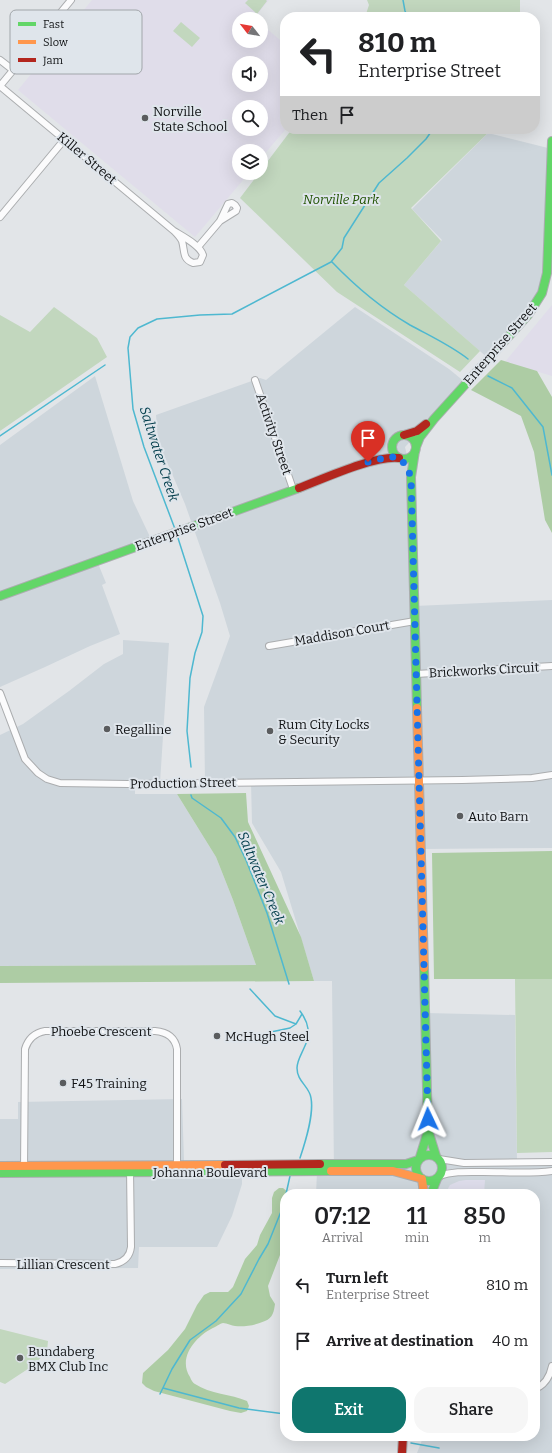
<!DOCTYPE html>
<style>
:root{--surface:#fff;--page:#f6f6f6;--text:#202124;--muted:#757577;--accent:#0f766e}
body{margin:0;font-family:Bitter,serif;background:var(--page);color:var(--text);height:100vh;display:flex;flex-direction:column;font-size:15px;white-space:nowrap}
*{box-sizing:border-box;margin:0}
p{font-size:13px;color:var(--muted)}
.icon{flex:none;width:22px;height:22px;fill:none;stroke:currentColor;stroke-width:2;stroke-linecap:round;stroke-linejoin:round}
.map{position:relative;flex:1;overflow:hidden}
.sheet{position:absolute;left:280px;top:1189px;width:260px;height:252px;display:flex;flex-direction:column;background:var(--surface);border-radius:16px;box-shadow:0 4px 16px #0002}
.sheet>*{flex:none}
.banner{position:absolute;left:280px;top:12px;width:260px;height:122px;border-radius:16px;box-shadow:0 4px 16px #0002;background:#fff;color:var(--text);overflow:hidden}
.needle{width:26px;rotate:301deg}
.fabs{position:absolute;left:232px;top:12px;display:grid;gap:8px}
.fabs a{display:grid;place-items:center;width:36px;height:36px;border-radius:50%;background:var(--surface);box-shadow:0 4px 16px #0002;font-size:20px}
.pin{position:absolute;display:grid;place-items:center;width:34px;height:34px;color:#fff;margin:-41px -17px;border-radius:50% 50% 50% 0;rotate:-45deg;box-shadow:0 0 4px #0007}
.pin .icon{rotate:45deg}
.me{position:absolute;width:44px;margin:-22px;rotate:358deg;stroke-linejoin:round;filter:drop-shadow(0 0 3px #0008)}
.turn{display:flex;align-items:center;gap:14px;height:84px;padding:0 12px;font-size:18px}
.turn .icon{width:52px;height:52px;stroke-width:2.5}
.turn b{display:block;font-size:28px;line-height:34px}
.then{display:flex;align-items:center;height:38px;padding:0 12px;background:#0003;gap:8px;font-size:15px}
.eta{display:flex;justify-content:space-evenly;align-items:center;height:68px;text-align:center}
.eta b{font-size:24px;font-weight:600;line-height:28px}
.button{display:flex;gap:8px;margin-top:auto;padding:8px 12px}
.button a{flex:1;height:46px;border-radius:16px;background:var(--accent);color:#fff;font-size:16px;font-weight:600;line-height:46px;text-align:center}
.button a+a{background:var(--page);color:var(--text)}
ul{padding:0;list-style:none}
li{display:flex;align-items:center;gap:12px;height:56px;padding:0 12px}
li div{flex:1}
li b{display:block;font-size:15px}
li em{font-style:normal}
.map>svg:first-child{display:block}
.built{fill:#ced6dc}
.education{fill:#e0ddea;fill-rule:evenodd}
.medical{fill:#deddeb}
.green{fill:#c2d7be}
.forest{fill:#adcca4}
.lines{fill:none;stroke-linecap:round;stroke-linejoin:round}
.stream{stroke:#4eb8d0;stroke-width:1.5}
.street-casing{stroke:#abadaf;stroke-width:8}
.fast-casing{stroke:#abadaf;stroke-width:10}
.slow-casing{stroke:#abadaf;stroke-width:10}
.jam-casing{stroke:#abadaf;stroke-width:10}
.street{stroke:#fbfbfc;stroke-width:6}
.fast{stroke:#63d668;stroke-width:8}
.slow{stroke:#ff974d;stroke-width:8}
.jam{stroke:#b3261e;stroke-width:8}
.route{stroke:#1a73e8;stroke-width:7;stroke-dasharray:0 12.6}
.poi-dot{fill:#5a5c5e;stroke:#dfe5eb;stroke-width:1.5}
.labels{text-anchor:middle;dominant-baseline:central;stroke-width:4;stroke-linejoin:round;paint-order:stroke}
.poi-label{font-size:13px;fill:#101214;stroke:#dfe5eb;text-anchor:start}
.street-label{font-size:13px;fill:#101214;stroke:#dfe5eb}
.park-label{font-size:13px;font-style:italic;fill:#1f5200;stroke:#dfe5eb}
.water-label{font-size:14px;font-style:italic;fill:#023d4b;stroke:#dfe5eb}
.key{fill:#dfe5eb;stroke:#a1a6aa;stroke-width:1}
.key-label{font-size:11px;fill:#101214}
</style>
<div class="map">
<svg width="552" height="1453" viewBox="0 0 552 1453">
<rect width="100%" height="100%" fill="#e2e5e8"/>
<path class="built" d="M488,133L552,149L542,293L489,359L404,285L442,240L412,209Z
M355,307L449,369L466,383L405,447L412,477L415,606L552,600V848L421,849L426,1013L515,1015L517,1162L552,1161V1453H417L422,1440L407,1436H535V1194H316L317,1172H334L332,981H314L281,872L252,823L251,782L205,783L204,707L230,636L220,603L185,504L158,441L156,415L260,378L266,380Z
M95,376L133,501L152,541L97,561L106,583L102,585L120,634L90,646L45,667L0,687V445Z
M123,640L169,643L160,783L135,784V794H177L216,857L233,900L256,965L0,966V735L23,724L69,691L104,664L123,654Z
M182,1099L184,1161L242,1162V1184L232,1216L217,1247H139L138,1268L0,1269V1119H18V1102Z"/>
<path class="education" d="M92,0H269L254,18L255,19H239V41H261V24L285,44L286,129L261,158V151H239V173H249L195,237L18,90ZM239,63H261V85H239ZM239,107H261V129H239Z
M552,305V376L505,362Z"/>
<path class="medical" d="M466,1180H485L484,1194H445L450,1185L459,1181Z"/>
<path class="green" d="M248,0H266L267,1L257,14L245,3Z
M367,0H520V17H365L369,5Z
M181,22L200,38L192,47L173,31Z
M292,129H492L411,208L441,241L404,285L480,351L460,372L337,292L240,198L259,173H261V170Z
M54,307L97,338L107,357L0,431V315L30,332Z
M515,979H552V1152L517,1153Z
M0,1329L48,1341L47,1351L34,1365L5,1384L0,1382Z"/>
<path class="forest" d="M501,360L537,371L552,397V533L545,520L534,452L521,416L471,390Z
M246,793L248,822L301,937L314,981L0,983V966L256,965L233,900L216,857L177,794Z
M552,851V979H434L432,853Z
M279,1188H283L290,1194H285V1242L268,1286L270,1296L275,1304C274,1311 273,1318 265,1321C256,1325 245,1327 235,1326C232,1326 227,1323 223,1323C221,1323 217,1326 215,1327C197,1335 177,1357 190,1377C191,1380 193,1383 195,1384C210,1394 231,1394 247,1401L249,1406L247,1411L241,1413L230,1411L154,1391L146,1387L142,1383L143,1373L168,1350L185,1329L197,1305L204,1295L210,1292H228L233,1287L245,1259L257,1245L260,1235L272,1213V1198L274,1192Z"/>
<g class="lines">
<path class="stream" d="M403,0L405,11L408,17
M332,262C355,286 381,308 410,325C430,336 450,345 468,359
M488,376L512,388L543,427L552,475
M0,436L105,365
M175,529L144,447L133,409L128,348L130,337L138,328L157,319L200,315L232,314L331,262L342,248L344,238L379,183L407,158L426,139L433,129
M177,535L203,616L202,632L195,653L190,678L187,731L191,767
M191,795L192,798L221,818L235,837L246,860L267,913L289,984
M250,989L275,1016L296,1024L302,1014
M256,1042L271,1032L290,1028L296,1024
M300,1158C305,1143 317,1107 309,1092C305,1084 297,1079 297,1068C297,1061 301,1055 304,1048C311,1034 309,1023 300,1011
M286,1194L290,1176
M163,1388L239,1408L285,1414
M160,1394L172,1369L190,1340L216,1321L241,1294L259,1259L268,1244L282,1209L285,1197
M380,1436L392,1439
M411,1443L439,1448"/>
<g class="street-casing">
<path id="street" d="M0,60L13,70
M0,86L174,231C177,234 180,237 182,241C185,251 182,259 193,263L200,262L203,255C200,245 182,236 174,231
M0,86L71,0
M0,217L64,140
M198,247L220,221L228,204L232,203L235,205L237,208L236,211L220,221
M255,380L293,489
M269,646L415,621
M416,674L552,666
M0,693L25,759L38,773L47,779L60,783L128,784L462,780L532,778L552,775
M439,1159L464,1163L552,1162
M24,1170L25,1049C28,1039 34,1033 45,1031H155C167,1032 175,1037 177,1049V1169
M439,1176C454,1171 468,1172 483,1172C506,1172 530,1174 552,1171
M0,1263L115,1264C124,1262 130,1256 131,1247L130,1169
M535,1389C545,1385 550,1376 552,1366"/>
</g>
<g class="fast-casing">
<path id="fast" d="M392 447a12 12 0 1 1 24 0a12 12 0 1 1-24 0Z
M416,447L420,437L434,419L528,315L542,293L547,273L552,141
M415,451L411,477L417,708
M0,596L299,488
M424,968L428,1130L436,1156
M416 1168a13 13 0 1 1 26 0a13 13 0 1 1-26 0Z
M420,1157L428,1131
M320,1164H406L418,1160
M0,1173L331,1171
M431,1194L437,1179"/>
</g>
<g class="slow-casing">
<path id="slow" d="M417,708L424,968
M0,1166L225,1165
M331,1171H393L419,1178
M422,1179L424,1194"/>
</g>
<g class="jam-casing">
<path id="jam" d="M404,435L417,431L426,424
M299,488C323,479 375,455 399,458
M225,1165L320,1164
M402,1453L403,1436"/>
</g>
<use href="#street" class="street"/>
<use href="#fast" class="fast"/>
<use href="#slow" class="slow"/>
<use href="#jam" class="jam"/>
</g>
<g class="lines">
<path class="route" d="M368,462C394,456 400,450 411,477L428,1119"/>
</g>
<g class="poi-dot">
<circle cx="145" cy="118" r="4"/>
<circle cx="107" cy="729" r="4"/>
<circle cx="270" cy="731" r="4"/>
<circle cx="460" cy="816" r="4"/>
<circle cx="217" cy="1036" r="4"/>
<circle cx="63" cy="1083" r="4"/>
<circle cx="20" cy="1358" r="4"/>
</g>
<g class="labels">
<g class="poi-label">
<text x="153" y="111">Norville<tspan x="153" dy="15">State School</tspan></text>
<text x="278" y="724">Rum City Locks<tspan x="278" dy="15">&amp; Security</tspan></text>
<text x="115" y="729">Regalline</text>
<text x="468" y="816">Auto Barn</text>
<text x="225" y="1036">McHugh Steel</text>
<text x="71" y="1083">F45 Training</text>
<text x="28" y="1351">Bundaberg<tspan x="28" dy="15">BMX Club Inc</tspan></text>
</g>
<g class="street-label">
<text transform="translate(87 158) rotate(40)">Killer Street</text>
<text transform="translate(500 344) rotate(-49)">Enterprise Street</text>
<text transform="translate(274 434) rotate(71)">Activity Street</text>
<text transform="translate(184 529) rotate(-20)">Enterprise Street</text>
<text transform="translate(342 633) rotate(-10)">Maddison Court</text>
<text transform="translate(484 670) rotate(-3)">Brickworks Circuit</text>
<text transform="translate(183 783) rotate(-1)">Production Street</text>
<text x="101" y="1031">Phoebe Crescent</text>
<text x="210" y="1172">Johanna Boulevard</text>
<text x="63" y="1264">Lillian Crescent</text>
</g>
<g class="park-label">
<text x="341" y="199">Norville Park</text>
</g>
<g class="water-label">
<text transform="translate(159 454) rotate(72)">Saltwater Creek</text>
<text transform="translate(261 878) rotate(67)">Saltwater Creek</text>
</g>
</g>
<rect x="10" y="10" width="132" height="64" rx="6" class="key"/>
<rect x="18" y="22" width="18" height="4" fill="#63d668"/>
<rect x="18" y="40" width="18" height="4" fill="#ff974d"/>
<rect x="18" y="58" width="18" height="4" fill="#b3261e"/>
<g class="key-label">
<text x="43" y="28">Fast</text>
<text x="43" y="46">Slow</text>
<text x="43" y="64">Jam</text>
</g>
</svg>
<div class="fabs">
<a><svg class="needle" viewBox="-14 -14 28 28"><path d="M0-13l5 13h-10z" fill="#e53935"/><path d="M0 13l5-13h-10z" fill="#757577"/></svg></a>
<a><svg class="icon" aria-label="sound" viewBox="0 0 24 24"><path d="M4 9h4l5-4v14l-5-4H4zM17 9q2 3 0 6"/></svg></a>
<a><svg class="icon" aria-label="search" viewBox="0 0 24 24"><circle cx="10" cy="10" r="6"/><path d="M15 15l6 6"/></svg></a>
<a><svg class="icon" aria-label="layers" viewBox="0 0 24 24"><path d="M12 4l9 5-9 5-9-5zM3 14l9 5 9-5"/></svg></a>
</div>
<div class="pin" style="left:368px;top:462px;background:#d93025"><svg class="icon" aria-label="arrive" viewBox="0 0 24 24"><path d="M6 21V4h12l-3 4 3 4H6"/></svg></div>
<svg class="me" style="left:428px;top:1119px" viewBox="-20 -20 40 40"><path d="M0-17L14 15 0 8-14 15z" fill="#1a73e8" stroke="#fff" stroke-width="4"/></svg>
<div class="banner">
<div class="turn"><svg class="icon" aria-label="left" viewBox="0 0 24 24"><path d="M17 20v-9H6M10 6l-5 5 5 5"/></svg><div><b>810 m</b>Enterprise Street</div></div>
<div class="then">Then<svg class="icon" aria-label="arrive" viewBox="0 0 24 24"><path d="M6 21V4h12l-3 4 3 4H6"/></svg></div>
</div>
<section class="sheet">
<div class="eta">
<div><b>07:12</b><p>Arrival</p></div>
<div><b>11</b><p>min</p></div>
<div><b>850</b><p>m</p></div>
</div>
<ul>
<li><svg class="icon" aria-label="left" viewBox="0 0 24 24"><path d="M17 20v-9H6M10 6l-5 5 5 5"/></svg><div><b>Turn left</b><p>Enterprise Street</p></div><em>810 m</em></li>
<li><svg class="icon" aria-label="arrive" viewBox="0 0 24 24"><path d="M6 21V4h12l-3 4 3 4H6"/></svg><div><b>Arrive at destination</b></div><em>40 m</em></li>
</ul>
<div class="button"><a>Exit</a><a>Share</a></div>
</section>
</div>
